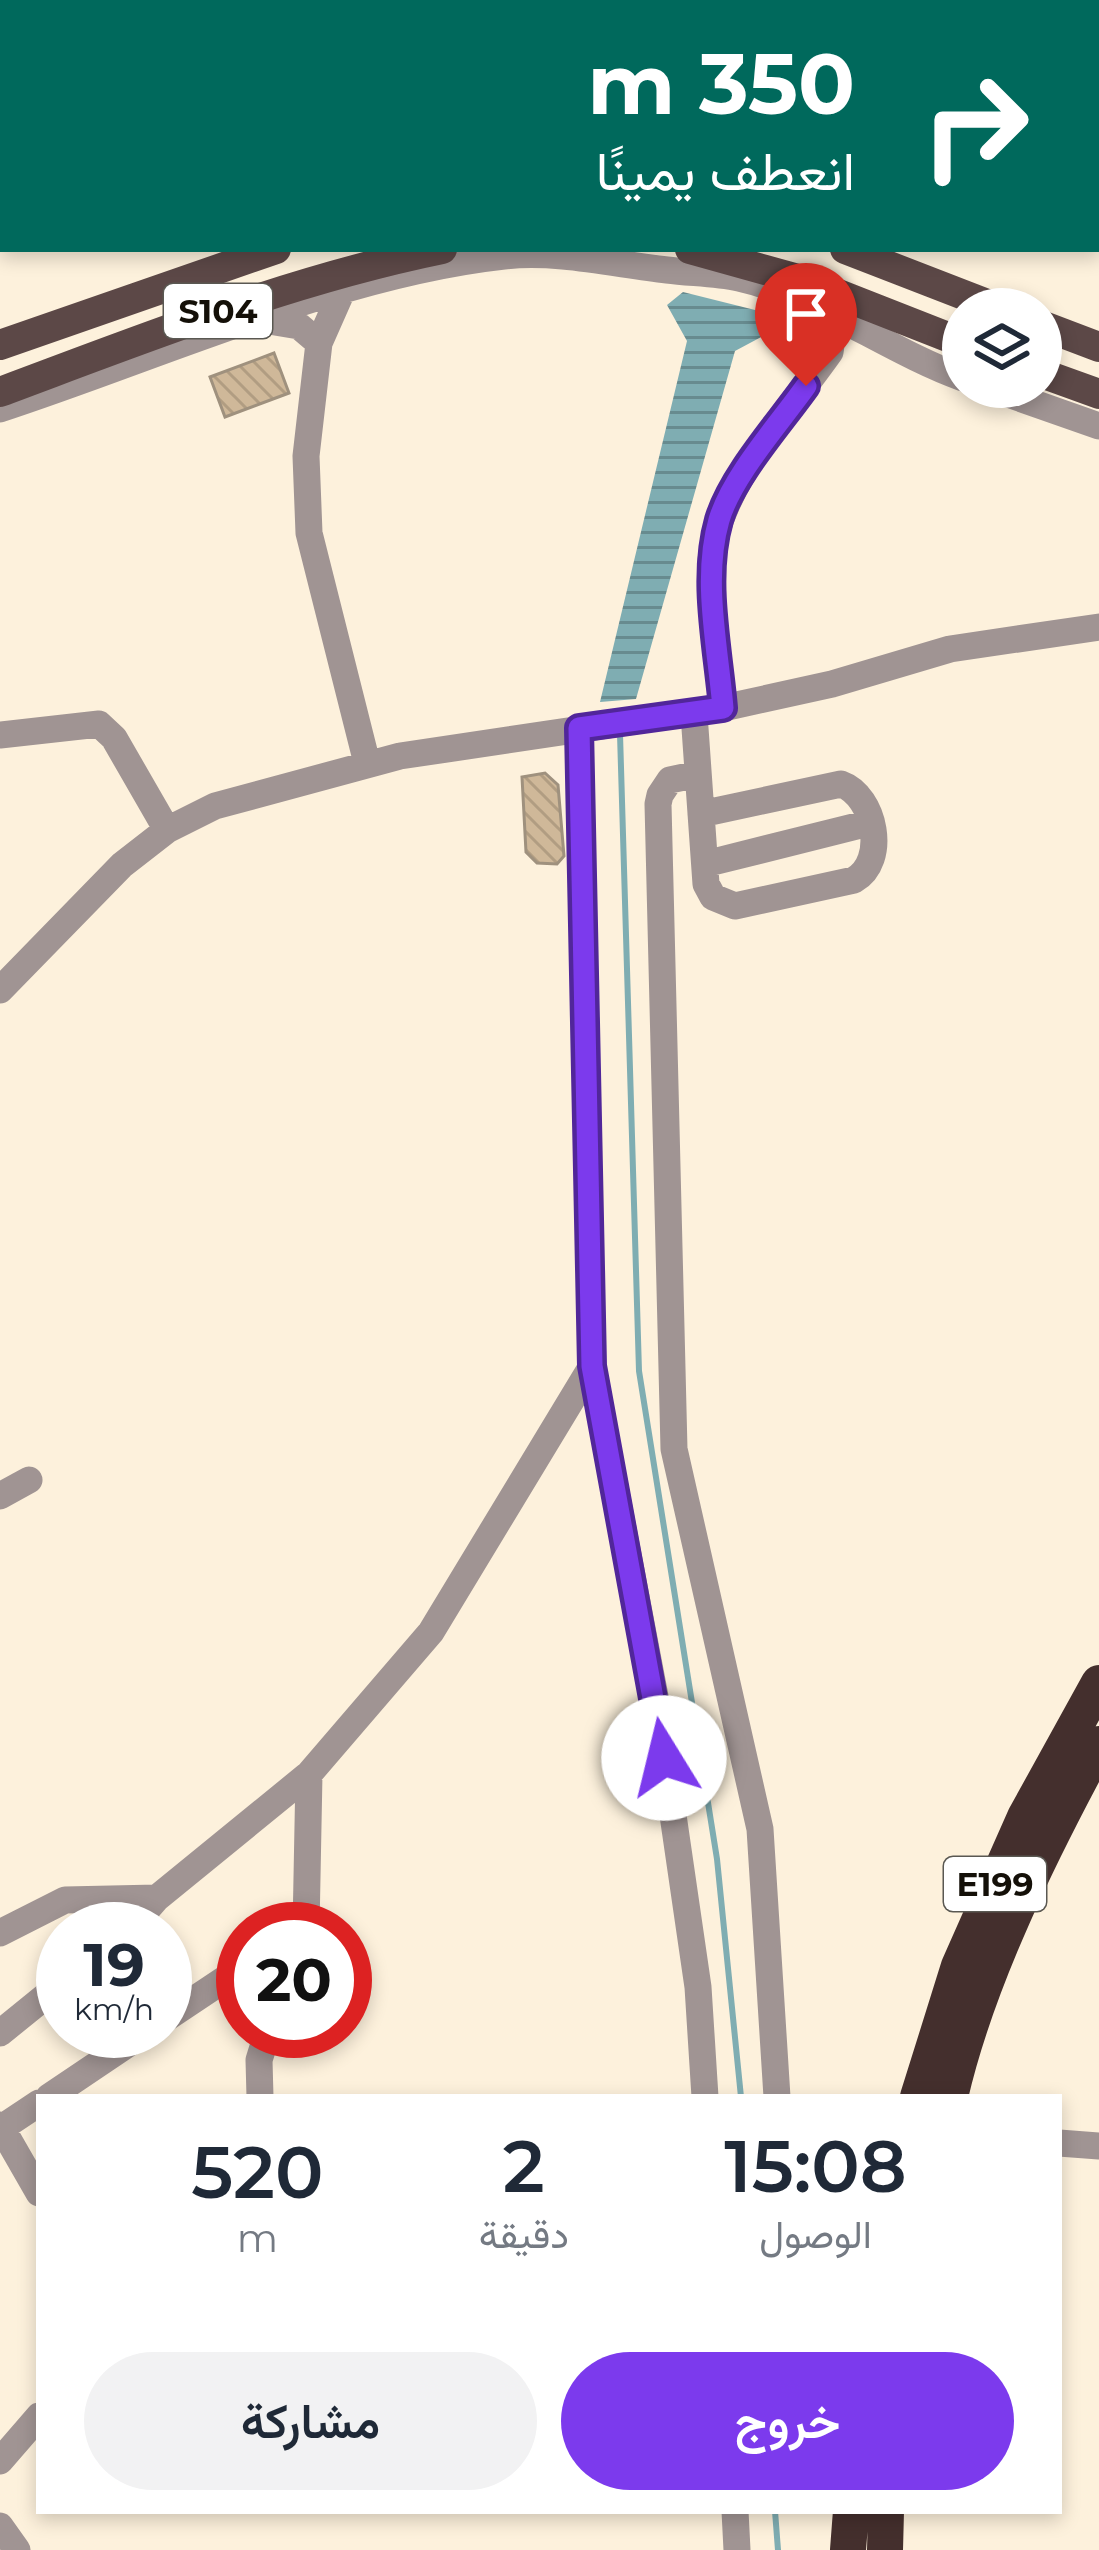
<!DOCTYPE html>
<html lang="ar">
<meta charset="utf-8">
<style>
:root{--surface:#fff;--page:#f2f2f3;--text:#1f2937;--muted:#747a83;--accent:#7c3aed}
body{margin:0;font-family:Montserrat,Vazirmatn,sans-serif;background:var(--page);color:var(--text);direction:rtl;height:100vh;display:flex;flex-direction:column;font-size:45px;white-space:nowrap}
*{box-sizing:border-box;margin:0}
p{font-size:39px;color:var(--muted)}
.icon{flex:none;width:66px;height:66px;fill:none;stroke:currentColor;stroke-width:2;stroke-linecap:round;stroke-linejoin:round}
.map{position:relative;flex:1;overflow:hidden;direction:ltr}
.sheet{position:absolute;left:36px;top:2094px;width:1026px;height:420px;display:flex;flex-direction:column;background:var(--surface);border-radius:0px;box-shadow:0 6px 18px #0003;direction:rtl}
.sheet>*{flex:none}
.top-card{position:absolute;left:0px;top:0px;width:1101px;height:252px;box-shadow:0 6px 18px #0003;direction:rtl;background:#00695c;color:#fff;overflow:hidden}
.tools{position:absolute;left:942px;top:288px;display:grid;gap:24px}
.tools a{display:grid;place-items:center;width:120px;height:120px;border-radius:50%;background:var(--surface);box-shadow:0 6px 18px #0003;font-size:60px}
.speed{position:absolute;left:36px;top:1902px;display:flex;gap:24px;font-size:60px;font-weight:700;text-align:center}
.speed>*{display:grid;place-content:center;width:156px;height:156px;border-radius:50%;background:var(--surface);box-shadow:0 6px 18px #0003;line-height:1}
.speed small{font-size:30px;font-weight:400}
.speed .limit{border:18px solid #d22;background:#fff;color:#111}
.pin{position:absolute;display:grid;place-items:center;width:102px;height:102px;color:#fff;margin:-123px -51px;border-radius:50% 50% 50% 0;rotate:-45deg;box-shadow:0 0 12px #0007}
.pin .icon{rotate:45deg}
.me{position:absolute;width:132px;margin:-66px;rotate:351deg;stroke-linejoin:round;filter:drop-shadow(0 0 9px #0008)}
.turn{display:flex;align-items:center;gap:42px;height:252px;padding:0 48px;font-size:54px}
.turn .icon{width:156px;height:156px;stroke-width:2.5}
.turn b{display:block;font-size:84px;line-height:102px}
.eta{display:flex;justify-content:space-evenly;align-items:center;height:204px;text-align:center}
.eta b{font-size:72px;font-weight:600;line-height:84px}
.action{display:flex;gap:24px;margin-top:auto;padding:24px 48px}
.action a{flex:1;height:138px;border-radius:72px;background:var(--accent);color:#fff;font-size:48px;font-weight:600;line-height:138px;text-align:center}
.action a+a{background:var(--page);color:var(--text)}
.map>svg:first-child{display:block}
.water{fill:url(#water-rules)}
.lines{fill:none;stroke-linecap:round;stroke-linejoin:round}
.stream{stroke:#7fadb2;stroke-width:6}
.building{fill:url(#building-back-hatch);stroke:#9f917e;stroke-width:3}
.minor{stroke:#a09493;stroke-width:27}
.major{stroke:#5c4847;stroke-width:30}
.highway{stroke:#442f2d;stroke-width:36}
.route-casing{stroke:#51269a;stroke-width:30}
.route{stroke:#7c3aed;stroke-width:21}
.labels{text-anchor:middle;dominant-baseline:central;stroke-width:12;stroke-linejoin:round;paint-order:stroke}
.shield{fill:#fff;stroke:#5a5852;stroke-width:3}
.shield-label{font-size:33px;font-weight:bold;fill:#141008}
</style>
<div class="map">
<svg width="1099" height="2550" viewBox="0 0 1099 2550">
<defs>
<pattern id="water-rules" width="6" height="5" patternUnits="userSpaceOnUse" patternTransform="scale(3)"><rect width="6" height="5" fill="#7fadb2"/><path d="M0 2.5h6" fill="none" stroke="#678b8f"/></pattern>
<pattern id="building-back-hatch" width="6" height="6" patternUnits="userSpaceOnUse" patternTransform="scale(3)"><rect width="6" height="6" fill="#cfb899"/><path d="M-1 5l2 2M0 0l6 6M5-1l2 2" fill="none" stroke="#b19d82"/></pattern>
</defs>
<rect width="100%" height="100%" fill="#fdf1dc"/>
<path class="water" d="M683,292L759,311L767,334L735,351L636,699L600,702L687,341L667,305Z"/>
<g class="lines">
<path class="stream" d="M620,734L639,1371L717,1859L741,2097
M775,2511L778,2550"/>
</g>
<path class="building" d="M274,353L289,393L225,417L210,377Z
M545,773L558,785L564,856L557,864L537,863L526,852L522,777Z"/>
<g class="lines">
<path class="minor" d="M1098,223L1099,224
M263,320L299,326L319,343L342,291
M319,343L306,456L309,533L367,763
M988,387L1099,426
M0,409C159,357 339,274 504,256C557,250 614,264 667,270C690,273 716,273 739,278C812,294 890,352 963,378
M723,708C719,662 708,605 711,560C718,486 788,412 830,352L833,331L822,307
M694,714L706,884L713,897L735,906L854,880C888,861 875,796 841,784L701,814
M579,728L592,1366L658,1712L698,1987L705,2097
M0,735L99,724L114,738L167,830
M698,774L670,780L660,795L658,804L674,1449L760,1829L777,2097
M705,864L869,823
M0,990L122,865L167,830L215,806L400,756L723,708L832,684L950,649L1099,627
M0,1496L29,1480
M309,1774L431,1632L592,1366
M130,1929L157,1898L309,1774L306,1929
M0,1933L65,1900L157,1898
M165,2019L243,1967
M0,2033L63,1982
M49,2097L147,2031
M260,2097L259,2060L268,2031
M0,2125L39,2193
M0,2129L39,2103
M1059,2143L1099,2146
M0,2461L39,2416
M735,2511L737,2550
M0,2526L17,2550"/>
<path class="major" d="M690,249L805,281L963,343
M845,249L1000,309
M1041,325L1099,347
M0,345L276,249
M1041,373L1099,394
M0,392C145,338 290,280 442,249"/>
<path class="highway" d="M918,2097L959,1966L1025,1817L1099,1683
M950,2097C977,1979 1042,1849 1099,1744
M848,2550L851,2511
M885,2550L886,2511"/>
</g>
<g class="lines">
<g class="route-casing">
<path id="route" d="M664,1758L592,1366L579,728L723,708C718,648 702,579 719,520C732,476 779,424 806,386"/>
</g>
<use href="#route" class="route"/>
</g>
<g class="labels">
<g class="shield">
<rect x="164" y="284" width="108" height="54" rx="9"/>
<rect x="944" y="1857" width="102" height="54" rx="9"/>
</g>
<g class="shield-label">
<text x="218" y="311">S104</text>
<text x="995" y="1884">E199</text>
</g>
</g>
</svg>
<div class="tools">
<a><svg class="icon" aria-label="layers" viewBox="0 0 24 24"><path d="M12 4l9 5-9 5-9-5zM3 14l9 5 9-5"/></svg></a>
</div>
<div class="speed"><div>19<small>km/h</small></div><div class="limit">20</div></div>
<div class="pin" style="left:806px;top:386px;background:#d93025"><svg class="icon" aria-label="arrive" viewBox="0 0 24 24"><path d="M6 21V4h12l-3 4 3 4H6"/></svg></div>
<svg class="me" style="left:664px;top:1758px" viewBox="-20 -20 40 40"><circle r="19" fill="#fff"/><path d="M0-13L10 11 0 6-10 11z" fill="#7c3aed"/></svg>
<div class="top-card">
<div class="turn"><svg class="icon" aria-label="right" viewBox="0 0 24 24"><path d="M7 20v-9h11M14 6l5 5-5 5"/></svg><div><b>350 m</b>انعطف يمينًا</div></div>
</div>
<section class="sheet">
<div class="eta">
<div><b>15:08</b><p>الوصول</p></div>
<div><b>2</b><p>دقيقة</p></div>
<div><b>520</b><p>m</p></div>
</div>
<div class="action"><a>خروج</a><a>مشاركة</a></div>
</section>
</div>
